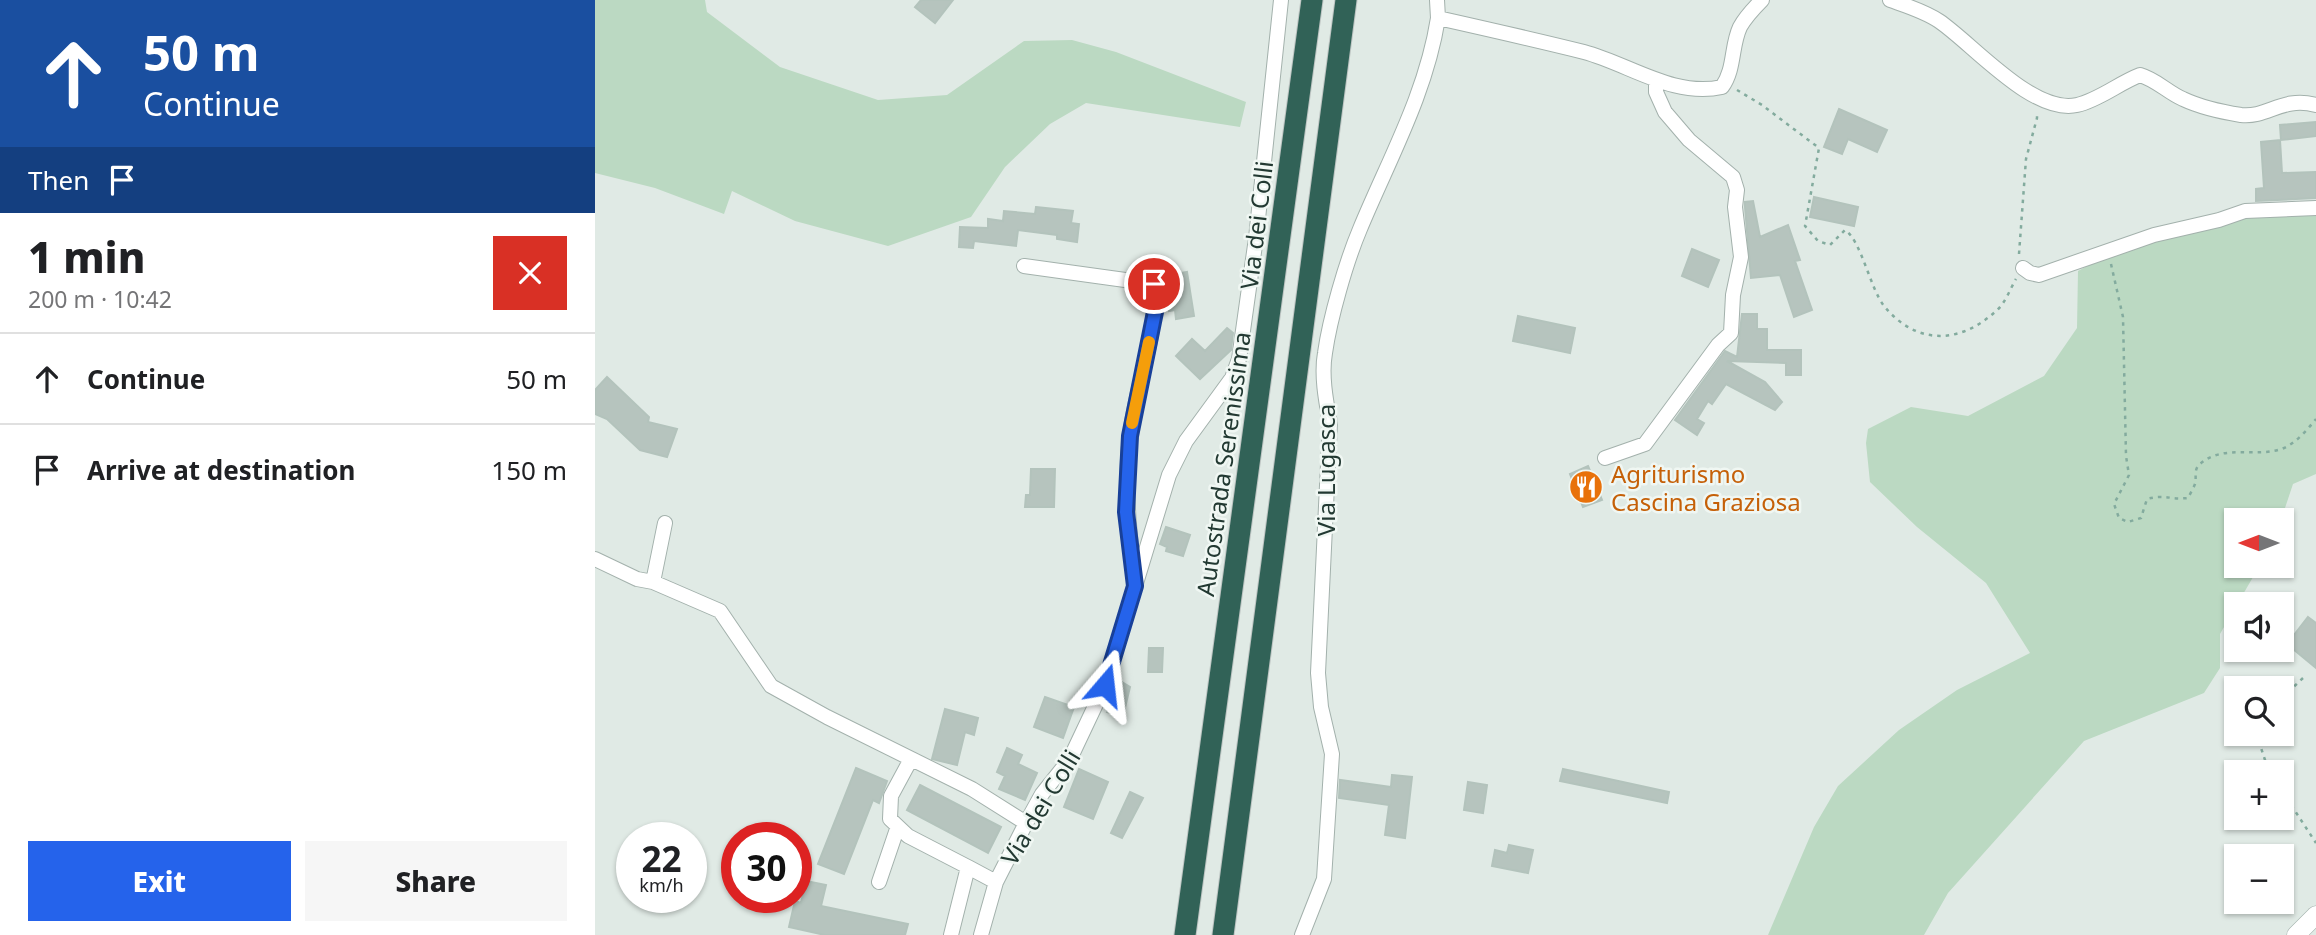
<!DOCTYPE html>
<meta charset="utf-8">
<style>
:root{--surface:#fff;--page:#f6f6f6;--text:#202124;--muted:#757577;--line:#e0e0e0;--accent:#2563eb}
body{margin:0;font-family:"Noto Sans",sans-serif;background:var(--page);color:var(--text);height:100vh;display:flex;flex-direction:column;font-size:26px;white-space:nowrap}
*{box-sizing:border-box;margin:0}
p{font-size:23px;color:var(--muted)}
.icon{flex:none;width:38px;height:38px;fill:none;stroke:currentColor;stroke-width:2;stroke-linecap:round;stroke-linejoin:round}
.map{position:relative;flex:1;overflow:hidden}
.sheet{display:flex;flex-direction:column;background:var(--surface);width:595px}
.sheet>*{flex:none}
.hud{background:#1a4fa0;color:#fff;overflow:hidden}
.needle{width:46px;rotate:270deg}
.fabs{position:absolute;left:1629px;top:508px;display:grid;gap:14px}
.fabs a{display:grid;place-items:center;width:70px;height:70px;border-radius:0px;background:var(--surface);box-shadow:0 2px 5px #0004;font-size:35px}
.speed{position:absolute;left:21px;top:822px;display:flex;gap:14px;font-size:35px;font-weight:700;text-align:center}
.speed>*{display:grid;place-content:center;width:91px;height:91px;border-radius:50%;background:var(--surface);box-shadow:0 2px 5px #0004;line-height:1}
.speed small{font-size:18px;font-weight:400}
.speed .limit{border:10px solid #d22;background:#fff;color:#111}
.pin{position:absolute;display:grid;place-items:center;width:60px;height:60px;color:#fff;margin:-30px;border:4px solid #fff;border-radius:50%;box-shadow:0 2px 7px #0007}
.me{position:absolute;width:77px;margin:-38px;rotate:17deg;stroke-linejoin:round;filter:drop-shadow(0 0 5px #0008)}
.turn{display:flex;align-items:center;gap:24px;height:147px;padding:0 28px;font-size:32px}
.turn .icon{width:91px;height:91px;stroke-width:2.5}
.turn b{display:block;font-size:49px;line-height:60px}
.then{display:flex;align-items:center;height:66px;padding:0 28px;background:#0003;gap:14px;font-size:26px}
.round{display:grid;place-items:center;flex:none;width:74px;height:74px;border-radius:0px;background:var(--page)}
.headline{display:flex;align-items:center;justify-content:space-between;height:119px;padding:0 28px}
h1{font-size:42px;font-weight:800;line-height:52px}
.action{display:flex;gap:14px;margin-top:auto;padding:14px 28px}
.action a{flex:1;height:80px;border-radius:0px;background:var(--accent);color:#fff;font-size:28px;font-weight:800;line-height:80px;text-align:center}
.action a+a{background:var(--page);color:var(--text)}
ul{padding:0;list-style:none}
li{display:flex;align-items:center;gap:21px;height:91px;padding:0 28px;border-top:2px solid var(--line)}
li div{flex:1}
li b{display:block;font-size:26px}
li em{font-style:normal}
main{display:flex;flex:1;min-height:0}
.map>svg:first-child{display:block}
.green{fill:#bbd9c2}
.building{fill:#b6c4be;stroke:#b3c3bc;stroke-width:2}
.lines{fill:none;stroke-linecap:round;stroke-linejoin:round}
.minor-casing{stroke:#a3b1ac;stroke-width:16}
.tertiary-casing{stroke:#a3b1ac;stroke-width:19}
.motorway-casing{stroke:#bdc4c2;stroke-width:23}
.path{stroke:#83ab9e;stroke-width:2.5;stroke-dasharray:3.5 5;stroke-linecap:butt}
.minor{stroke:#fff;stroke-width:14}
.tertiary{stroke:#fff;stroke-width:18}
.motorway{stroke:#316257;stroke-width:21}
.route-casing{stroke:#184099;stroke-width:18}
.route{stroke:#2563eb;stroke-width:12}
.slow{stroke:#f59e0b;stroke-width:12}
.labels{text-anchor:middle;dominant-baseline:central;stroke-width:5;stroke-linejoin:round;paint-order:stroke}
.street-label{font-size:24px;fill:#223932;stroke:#f0f7f3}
.food-label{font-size:24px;fill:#c56008;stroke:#f0f7f3;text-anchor:start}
</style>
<main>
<section class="sheet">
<div class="hud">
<div class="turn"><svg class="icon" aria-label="ahead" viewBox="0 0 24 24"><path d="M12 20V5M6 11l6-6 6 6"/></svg><div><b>50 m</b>Continue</div></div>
<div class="then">Then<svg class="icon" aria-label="arrive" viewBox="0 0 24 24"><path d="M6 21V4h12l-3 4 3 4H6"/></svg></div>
</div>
<div class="headline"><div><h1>1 min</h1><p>200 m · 10:42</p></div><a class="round" style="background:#d93025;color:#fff"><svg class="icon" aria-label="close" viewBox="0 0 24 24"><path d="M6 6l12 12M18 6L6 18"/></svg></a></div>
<ul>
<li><svg class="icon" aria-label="ahead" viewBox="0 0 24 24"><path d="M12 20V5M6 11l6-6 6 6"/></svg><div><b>Continue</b></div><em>50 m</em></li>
<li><svg class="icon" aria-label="arrive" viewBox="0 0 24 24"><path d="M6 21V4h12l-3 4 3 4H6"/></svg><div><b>Arrive at destination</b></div><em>150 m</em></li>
</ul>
<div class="action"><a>Exit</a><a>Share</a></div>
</section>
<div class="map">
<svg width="1721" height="935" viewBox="0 0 1721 935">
<rect width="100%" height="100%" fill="#e0eae5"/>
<path class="green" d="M0,0H110L112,12L185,67L283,100L352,95L429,41L477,40L521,52L651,102L645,127L491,103L455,124L410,167L376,217L293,246L200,221L137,191L129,214L60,188L0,173Z
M1721,209V474L1698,484L1686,520H1642V565H1665L1625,634V668L1609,693L1489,741L1353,893L1329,935H1173L1219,827L1243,786L1304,730L1362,690L1435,653L1391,583L1322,527L1275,482L1271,443L1273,429L1316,407L1373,416L1449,376L1482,328L1483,271L1524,249L1642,213Z"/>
<path class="building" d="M326,0H358L340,23L320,7Z
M1244,109L1292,130L1282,152L1253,139L1247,154L1229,147Z
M1721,122V136L1686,140L1685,125Z
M1685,140L1687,173L1721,172V198L1661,201V189L1669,188L1666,142Z
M1219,197L1263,207L1259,226L1215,217Z
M1158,201L1165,237L1193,225L1205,260L1200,261L1217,310L1199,317L1185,275L1156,278L1150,207V202Z
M441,207L478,211L476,223L484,224L482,242L462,239V235L423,230L421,246L379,241L378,248L364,247L365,227L393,228V219L408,221L409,211L440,214Z
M1097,249L1124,260L1113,287L1087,276Z
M592,272L599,316L581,319L580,310L574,311L568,276Z
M1147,314H1162V329H1172V350H1206V375H1191V363L1132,361L1170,382L1187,402L1180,410L1131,384L1117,404L1113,401L1102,419L1109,423L1102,435L1080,420L1130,351L1142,357Z
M923,316L980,328L975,353L918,341Z
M632,328L638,333L636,350L605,379L581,356L597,339L610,351Z
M12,377L54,417L53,422L82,429L72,457L45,450L12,419L0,414V390Z
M993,466L1007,500L988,507L975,474Z
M436,469H460L459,507H430L431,495H435Z
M571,527L595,535L588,556L571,551L572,547L565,544Z
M1713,617L1721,623V668L1692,644Z
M554,648H568L567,672H553Z
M522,679L535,687L528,716L512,712Z
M450,697L479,707L468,738L439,727Z
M350,709L383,718L379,735L370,732L362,765L337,759Z
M412,748L427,755L423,764L442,773L430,800L404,789L410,776L402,772Z
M261,768L292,781L284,803L278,800L249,874L223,864Z
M484,769L513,782L498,819L469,807Z
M968,769L1074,792L1072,803L965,781Z
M797,775L817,777L810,838L790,835L794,805L744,798L745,780L796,787Z
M873,782L892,785L888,813L869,810Z
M325,785L406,827L393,853L312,810Z
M535,792L548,798L527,838L516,833Z
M914,845L938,850L933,873L897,866L900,850L912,853Z
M211,881L231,885L226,906L313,924L310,935H230L194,927L200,901L206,903Z"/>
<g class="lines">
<g class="minor-casing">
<path id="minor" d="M842,0L843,18C892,29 941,40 989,52C1034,64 1079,98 1127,87C1140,69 1136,46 1145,27C1151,16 1159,8 1167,0
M1295,0C1312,6 1329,11 1344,21C1378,44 1438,115 1482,105C1504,100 1524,83 1545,75C1562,80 1572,92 1588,99C1605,107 1627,112 1646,115C1673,118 1687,96 1721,105
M429,266L559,284C564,335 540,385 535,437C529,485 534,533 540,581
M1428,268L1435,273L1444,275L1559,235L1624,220L1650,211L1721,208
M1010,458L1050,444L1123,345L1136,333L1138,295L1146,257L1140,207L1142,190L1138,177L1094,140L1070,112L1061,92V80
M0,559L42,579L58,582L125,611L176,686L232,717L377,789L431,823
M58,582L70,523
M316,759L296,796L295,819L313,836L373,867L356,935
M373,867L401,882
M284,882L302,829
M386,935L401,882L431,823L447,794L475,759L510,685L574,475L591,441L637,378L644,359L661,238L686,0
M707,935L729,879L737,754L726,707L723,673L735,423C731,401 726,375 730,353C735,318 751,262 765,229C794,159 831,94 843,18"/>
</g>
<g class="tertiary-casing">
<path id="tertiary" d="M1701,935L1721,915"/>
</g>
<g class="motorway-casing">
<path id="motorway" d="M590,935L717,0
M628,935L751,0"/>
</g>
<path class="path" d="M1142,90L1167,105L1224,148L1210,226L1223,241L1235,245L1250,230C1266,240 1275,288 1289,306C1321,345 1364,345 1401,311C1410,304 1415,289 1421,279
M1424,254L1431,159L1442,118V112
M1516,264L1528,317L1531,456L1534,475L1519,504L1524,518L1533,522L1546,518L1552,499C1570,494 1575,500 1593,498C1595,494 1598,489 1600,484C1602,477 1598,470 1605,464C1629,443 1662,459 1689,448C1702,442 1712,430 1721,419
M1687,698L1709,677
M1661,733L1674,772
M1687,791L1721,843"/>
<use href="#minor" class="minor"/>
<use href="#tertiary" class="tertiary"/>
<use href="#motorway" class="motorway"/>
</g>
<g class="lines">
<g class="route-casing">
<path id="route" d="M510,685L540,586L531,512L535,436L561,307L559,284"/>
</g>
<use href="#route" class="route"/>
<path class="slow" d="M537,423L554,342"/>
</g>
<defs>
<g id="restaurant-disc" transform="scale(1.75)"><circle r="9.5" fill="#e8710a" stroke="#f0f7f3"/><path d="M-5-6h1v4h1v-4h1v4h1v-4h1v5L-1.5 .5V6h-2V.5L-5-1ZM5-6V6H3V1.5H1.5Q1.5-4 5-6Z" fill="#fff"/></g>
</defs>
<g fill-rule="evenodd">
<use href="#restaurant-disc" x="991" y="487"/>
</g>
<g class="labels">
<g class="street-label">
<text transform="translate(661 225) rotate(-83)">Via dei Colli</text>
<text transform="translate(628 464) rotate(-82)">Autostrada Serenissima</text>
<text transform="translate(730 470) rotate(-90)">Via Lugasca</text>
<text transform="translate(445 807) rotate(-59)">Via dei Colli</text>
</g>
<g class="food-label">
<text x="1016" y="473">Agriturismo<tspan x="1016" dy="28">Cascina Graziosa</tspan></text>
</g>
</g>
</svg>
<div class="fabs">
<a><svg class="needle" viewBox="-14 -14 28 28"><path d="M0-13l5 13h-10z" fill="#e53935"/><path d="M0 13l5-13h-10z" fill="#757577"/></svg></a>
<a><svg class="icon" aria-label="sound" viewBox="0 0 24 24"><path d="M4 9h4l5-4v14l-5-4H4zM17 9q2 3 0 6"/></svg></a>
<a><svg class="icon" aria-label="search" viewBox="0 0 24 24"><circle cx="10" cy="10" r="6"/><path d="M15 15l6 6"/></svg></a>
<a>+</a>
<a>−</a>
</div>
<div class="speed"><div>22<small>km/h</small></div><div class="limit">30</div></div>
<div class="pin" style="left:559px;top:284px;background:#d93025"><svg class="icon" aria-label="arrive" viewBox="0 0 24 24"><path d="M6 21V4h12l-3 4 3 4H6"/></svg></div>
<svg class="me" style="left:510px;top:685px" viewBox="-20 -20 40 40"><path d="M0-17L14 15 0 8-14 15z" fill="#2563eb" stroke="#fff" stroke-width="4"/></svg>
</div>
</main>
